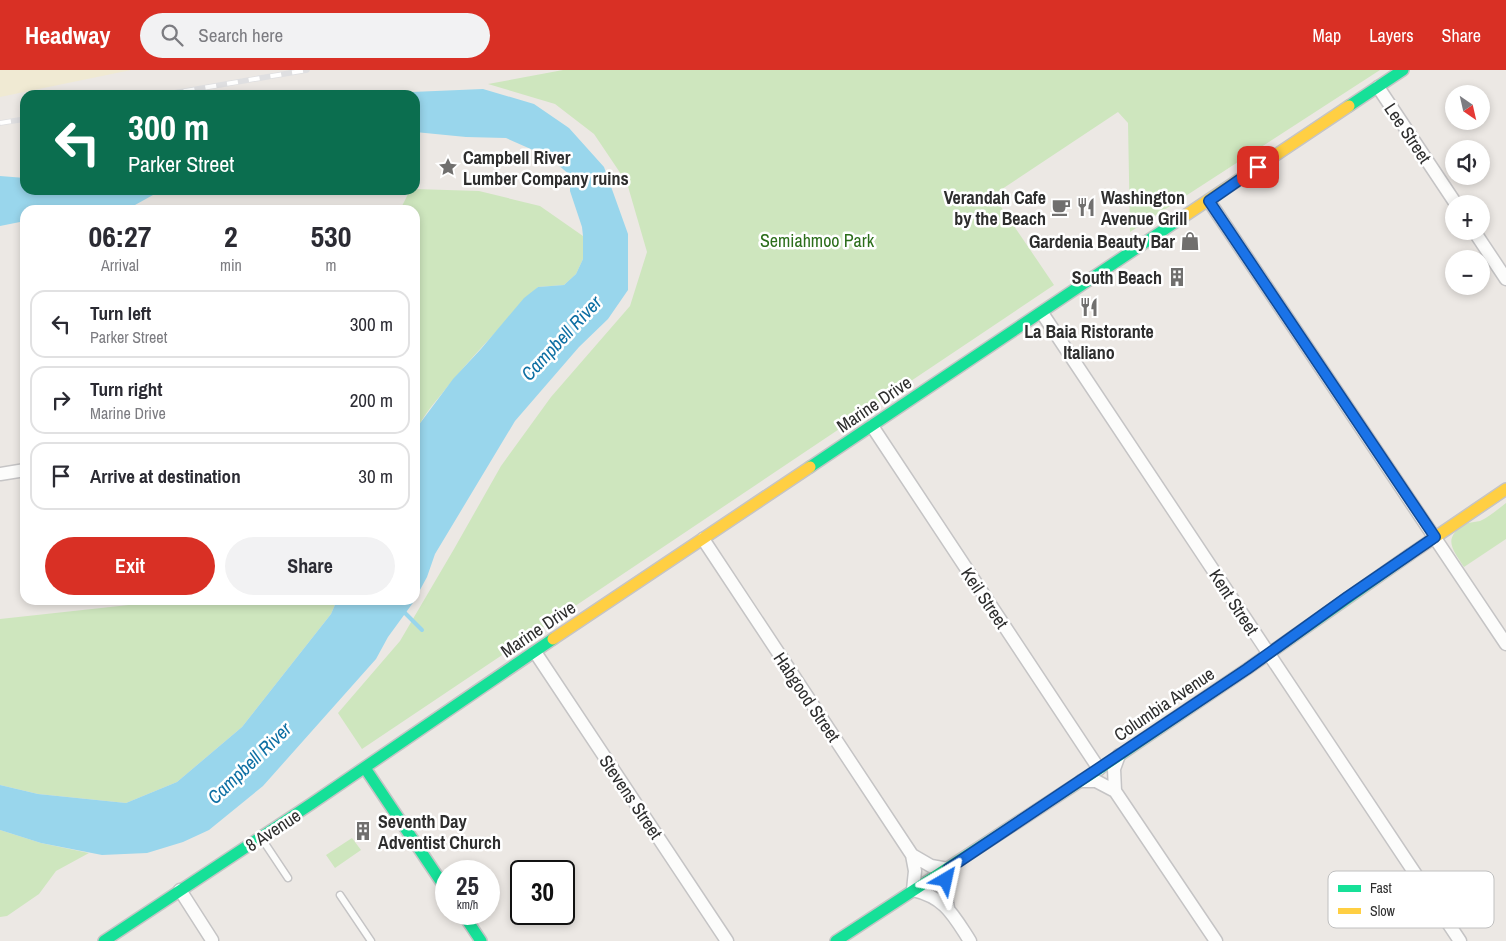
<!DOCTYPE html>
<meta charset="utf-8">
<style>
:root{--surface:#fff;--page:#f2f2f3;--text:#2b2b33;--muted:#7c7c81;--line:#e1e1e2;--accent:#d93025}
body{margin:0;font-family:"Archivo Narrow",sans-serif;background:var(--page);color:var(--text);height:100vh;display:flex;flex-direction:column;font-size:19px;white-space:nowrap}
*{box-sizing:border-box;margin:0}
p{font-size:16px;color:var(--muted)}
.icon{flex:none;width:28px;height:28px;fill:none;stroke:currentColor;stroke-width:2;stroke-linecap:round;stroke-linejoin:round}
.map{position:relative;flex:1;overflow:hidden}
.side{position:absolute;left:20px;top:135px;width:400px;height:400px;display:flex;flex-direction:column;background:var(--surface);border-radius:15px;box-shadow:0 2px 8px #0003}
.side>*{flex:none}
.top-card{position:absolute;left:20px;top:20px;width:400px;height:105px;border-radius:15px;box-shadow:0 2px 8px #0003;background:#0b6e4f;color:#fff;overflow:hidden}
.needle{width:32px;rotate:146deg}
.controls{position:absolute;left:1445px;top:15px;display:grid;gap:10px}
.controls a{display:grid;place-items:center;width:45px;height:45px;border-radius:50%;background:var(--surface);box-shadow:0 2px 8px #0003;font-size:25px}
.speed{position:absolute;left:435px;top:790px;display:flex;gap:10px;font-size:25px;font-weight:700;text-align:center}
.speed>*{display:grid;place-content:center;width:65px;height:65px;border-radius:50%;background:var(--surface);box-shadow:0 2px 8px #0003;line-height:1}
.speed small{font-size:12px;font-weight:400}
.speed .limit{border:2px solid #111;border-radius:8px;background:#fff;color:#111}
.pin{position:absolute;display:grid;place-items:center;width:42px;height:42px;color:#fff;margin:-21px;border-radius:10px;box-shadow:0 2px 8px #0006}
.me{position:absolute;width:55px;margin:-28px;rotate:36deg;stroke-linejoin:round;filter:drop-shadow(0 0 4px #0008)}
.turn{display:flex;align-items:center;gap:18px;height:105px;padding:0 25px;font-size:22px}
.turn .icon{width:65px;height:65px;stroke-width:2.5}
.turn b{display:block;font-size:35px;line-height:42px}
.eta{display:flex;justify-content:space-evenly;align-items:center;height:85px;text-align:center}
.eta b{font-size:30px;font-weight:700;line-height:35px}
.primary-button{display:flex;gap:10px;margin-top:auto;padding:10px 25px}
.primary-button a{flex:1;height:58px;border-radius:30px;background:var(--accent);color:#fff;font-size:20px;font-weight:700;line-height:58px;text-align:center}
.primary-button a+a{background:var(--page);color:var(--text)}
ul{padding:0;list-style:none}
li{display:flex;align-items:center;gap:15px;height:68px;margin:0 10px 8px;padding:0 15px;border:2px solid var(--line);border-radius:15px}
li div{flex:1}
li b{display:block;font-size:19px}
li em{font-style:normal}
header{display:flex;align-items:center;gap:30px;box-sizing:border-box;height:70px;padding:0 25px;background:var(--accent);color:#fff}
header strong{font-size:24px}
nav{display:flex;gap:28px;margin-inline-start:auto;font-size:18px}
.search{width:350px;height:45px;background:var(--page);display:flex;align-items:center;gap:12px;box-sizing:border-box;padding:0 18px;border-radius:28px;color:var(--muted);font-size:19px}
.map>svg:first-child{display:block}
.green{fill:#cee6be}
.sand{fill:#f0ead3}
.water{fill:#99d6ec}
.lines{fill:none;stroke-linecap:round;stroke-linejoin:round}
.stream{stroke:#99d6ec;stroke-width:4}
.lane-casing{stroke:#c5c4c5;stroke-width:9}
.street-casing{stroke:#c5c4c5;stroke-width:15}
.fast-casing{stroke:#c5c4c5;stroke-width:14}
.slow-casing{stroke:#c5c4c5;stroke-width:14}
.lane{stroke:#fcfcfb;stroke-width:6}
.street{stroke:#fcfcfb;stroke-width:12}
.fast{stroke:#16e098;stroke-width:11}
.slow{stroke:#ffcf43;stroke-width:11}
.rail-casing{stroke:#dfdfe1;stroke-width:5.5}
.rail{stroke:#fff;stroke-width:4;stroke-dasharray:11;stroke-linecap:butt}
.route-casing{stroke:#114b97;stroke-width:12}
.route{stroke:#1a73e8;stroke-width:9}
.labels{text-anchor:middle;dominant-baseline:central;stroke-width:5;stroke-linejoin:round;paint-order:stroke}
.street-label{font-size:18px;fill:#2e2e2e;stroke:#fff}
.poi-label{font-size:18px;font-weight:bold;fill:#2e2e2e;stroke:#fff;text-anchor:start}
.park-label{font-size:18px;fill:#2c6e1b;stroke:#fff}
.water-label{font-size:19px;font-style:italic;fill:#0d6fa3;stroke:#fff}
.key{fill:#fff;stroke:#c0c0c0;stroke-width:1}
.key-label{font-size:14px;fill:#2e2e2e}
</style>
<header>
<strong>Headway</strong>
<div class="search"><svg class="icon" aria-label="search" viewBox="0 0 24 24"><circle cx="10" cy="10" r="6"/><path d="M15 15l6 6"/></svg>Search here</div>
<nav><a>Map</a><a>Layers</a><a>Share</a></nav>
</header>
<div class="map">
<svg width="1506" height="871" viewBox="0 0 1506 871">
<rect width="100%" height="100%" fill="#ece8e4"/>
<path class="green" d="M563,0H1380L1130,162L1128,53L1118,42L993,125L1054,215L362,679L338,643L400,571L454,479L501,396L551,327L630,236L647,182L627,113L594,64L555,34L488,14Z
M415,119L479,121L540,136L583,166V189L576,204L564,215L538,217C505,253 470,288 440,326C430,338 420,350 415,365V140H400L410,120Z
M1506,433V469L1464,497C1451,477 1442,467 1468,453C1472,452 1476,452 1480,451C1489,447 1498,439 1506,433Z
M153,530H337L331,544L242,657L177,712L126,733L38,724L0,715V549L147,533Z
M0,760L41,773L89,783L56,801L39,824L7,846L0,847Z
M352,768L361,780L335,798L326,785Z"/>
<path class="sand" d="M0,0H131L0,27Z"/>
<path class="water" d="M483,19L534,34L569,58L604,97L628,164V220L608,249L579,277L515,351L435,484L427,507L415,529V365L418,356L453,309L481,279L524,228L538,217L564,215L576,204L583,189V166L582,157L570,121V105L557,94L542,84L506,68L466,67L415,62V25H340Z
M0,106L25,108V120H162L126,140H25V151L0,156Z
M337,530H415L388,567L376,589L263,716L209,760L183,772L147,783L102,785L41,773L0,760V715L38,724L126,733L177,712L242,657L331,544Z"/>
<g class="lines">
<path class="stream" d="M402,540L422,560"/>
<g class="lane-casing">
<path id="lane" d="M262,769L288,808
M340,825L371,871"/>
</g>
<g class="street-casing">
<path id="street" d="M1378,17L1456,134
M1209,131L1506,574
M1474,161L1506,209
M1042,243L1460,871
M872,356L1099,699
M0,404L25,400
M703,469L912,785L915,801L913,820C946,828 953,845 970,871
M535,582L727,871
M1119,685L1114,699L1115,721L1216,871
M1081,711H1096L1115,721
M912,785L931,796L948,799L945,822L948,838
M180,820L212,870"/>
</g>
<g class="fast-casing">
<path id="fast" d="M1349,36L1403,0
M810,397L1180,149
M365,698L446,819
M463,844L481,871
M104,871L311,734L553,569
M836,871L1099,699L1247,599L1409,485"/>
</g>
<g class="slow-casing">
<path id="slow" d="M1180,149L1349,36
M1409,485L1506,419
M553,569L810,397"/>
</g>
<use href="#lane" class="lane"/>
<use href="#street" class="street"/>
<use href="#fast" class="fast"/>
<use href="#slow" class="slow"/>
<g class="rail-casing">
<path id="rail" d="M162,25L307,0
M0,53L25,49"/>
</g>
<use href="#rail" class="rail"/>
</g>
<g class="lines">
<g class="route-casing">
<path id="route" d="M946,810L948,799L1247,599L1346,528L1435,467L1209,131L1258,97"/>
</g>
<use href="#route" class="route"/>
</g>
<defs>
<g id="sight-bare" transform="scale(1.5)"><path d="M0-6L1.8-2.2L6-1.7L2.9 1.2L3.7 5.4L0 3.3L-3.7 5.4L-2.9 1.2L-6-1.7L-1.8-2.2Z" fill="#706f6e" stroke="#fff" stroke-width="2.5" paint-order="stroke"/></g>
<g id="cafe-bare" transform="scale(1.5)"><path d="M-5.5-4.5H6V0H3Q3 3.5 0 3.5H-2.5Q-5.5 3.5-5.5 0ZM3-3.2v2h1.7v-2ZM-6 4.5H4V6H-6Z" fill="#706f6e" stroke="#fff" stroke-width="2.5" paint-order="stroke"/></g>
<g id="restaurant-bare" transform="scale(1.5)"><path d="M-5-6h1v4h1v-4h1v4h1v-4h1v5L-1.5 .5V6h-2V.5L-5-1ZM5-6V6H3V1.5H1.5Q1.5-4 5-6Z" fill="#706f6e" stroke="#fff" stroke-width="2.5" paint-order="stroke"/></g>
<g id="shop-bare" transform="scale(1.5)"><path d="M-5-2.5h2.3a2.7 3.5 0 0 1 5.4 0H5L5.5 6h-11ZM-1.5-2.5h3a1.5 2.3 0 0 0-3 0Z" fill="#706f6e" stroke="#fff" stroke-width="2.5" paint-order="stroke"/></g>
<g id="building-bare" transform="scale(1.5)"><path d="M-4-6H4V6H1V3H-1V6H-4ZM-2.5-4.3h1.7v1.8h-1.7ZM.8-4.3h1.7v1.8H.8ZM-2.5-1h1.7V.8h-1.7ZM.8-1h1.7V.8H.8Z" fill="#706f6e" stroke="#fff" stroke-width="2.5" paint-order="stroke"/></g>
</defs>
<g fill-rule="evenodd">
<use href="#sight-bare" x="448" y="97"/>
<use href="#cafe-bare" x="1061" y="137"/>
<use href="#restaurant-bare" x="1086" y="137"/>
<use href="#shop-bare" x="1190" y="171"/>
<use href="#building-bare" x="1177" y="207"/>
<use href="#restaurant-bare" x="1089" y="237"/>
<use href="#building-bare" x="363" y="761"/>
</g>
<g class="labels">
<g class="street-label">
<text transform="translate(1408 63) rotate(56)">Lee Street</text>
<text transform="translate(874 334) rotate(-34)">Marine Drive</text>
<text transform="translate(985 528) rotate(56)">Keil Street</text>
<text transform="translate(1234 532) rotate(57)">Kent Street</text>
<text transform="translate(538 559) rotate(-34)">Marine Drive</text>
<text transform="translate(807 627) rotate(56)">Habgood Street</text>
<text transform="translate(1164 634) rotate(-34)">Columbia Avenue</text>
<text transform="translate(631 727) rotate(56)">Stevens Street</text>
<text transform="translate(273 760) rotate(-33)">8 Avenue</text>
</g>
<g class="poi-label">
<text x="463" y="87">Campbell River<tspan x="463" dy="21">Lumber Company ruins</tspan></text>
<text x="1046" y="127" text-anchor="end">Verandah Cafe<tspan x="1046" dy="21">by the Beach</tspan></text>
<text x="1101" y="127">Washington<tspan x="1101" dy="21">Avenue Grill</tspan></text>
<text x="1175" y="171" text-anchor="end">Gardenia Beauty Bar</text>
<text x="1162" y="207" text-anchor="end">South Beach</text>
<text x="1089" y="261" text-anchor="middle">La Baia Ristorante<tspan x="1089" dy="21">Italiano</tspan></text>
<text x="378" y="751">Seventh Day<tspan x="378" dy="21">Adventist Church</tspan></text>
</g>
<g class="park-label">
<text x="817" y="170">Semiahmoo Park</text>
</g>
<g class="water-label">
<text transform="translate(561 268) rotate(-47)">Campbell River</text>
<text transform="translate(249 693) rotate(-44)">Campbell River</text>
</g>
</g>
<rect x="1328" y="801" width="166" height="57" rx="8" class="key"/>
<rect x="1338" y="815" width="23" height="7" fill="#16e098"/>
<rect x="1338" y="838" width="23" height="6" fill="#ffcf43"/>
<g class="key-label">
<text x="1370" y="823">Fast</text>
<text x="1370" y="846">Slow</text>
</g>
</svg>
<div class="controls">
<a><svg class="needle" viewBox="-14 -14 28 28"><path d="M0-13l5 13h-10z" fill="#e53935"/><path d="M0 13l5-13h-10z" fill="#7c7c81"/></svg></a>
<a><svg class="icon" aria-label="sound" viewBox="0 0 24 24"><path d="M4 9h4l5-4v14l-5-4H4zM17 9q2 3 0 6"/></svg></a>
<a>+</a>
<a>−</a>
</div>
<div class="speed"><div>25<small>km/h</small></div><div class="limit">30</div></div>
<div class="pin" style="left:1258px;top:97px;background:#d93025"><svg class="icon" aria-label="arrive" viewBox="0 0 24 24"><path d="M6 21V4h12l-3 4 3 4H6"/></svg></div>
<svg class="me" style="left:946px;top:810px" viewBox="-20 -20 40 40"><path d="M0-17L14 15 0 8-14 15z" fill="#1a73e8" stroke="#fff" stroke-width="4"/></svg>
<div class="top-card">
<div class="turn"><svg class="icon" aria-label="left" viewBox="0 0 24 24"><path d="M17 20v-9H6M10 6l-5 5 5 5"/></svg><div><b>300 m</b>Parker Street</div></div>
</div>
<section class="side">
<div class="eta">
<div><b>06:27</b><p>Arrival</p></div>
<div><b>2</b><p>min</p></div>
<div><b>530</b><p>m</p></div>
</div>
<ul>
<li><svg class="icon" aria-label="left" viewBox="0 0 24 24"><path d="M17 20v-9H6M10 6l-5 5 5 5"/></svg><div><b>Turn left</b><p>Parker Street</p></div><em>300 m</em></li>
<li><svg class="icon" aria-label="right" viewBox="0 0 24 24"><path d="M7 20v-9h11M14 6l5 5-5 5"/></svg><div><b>Turn right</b><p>Marine Drive</p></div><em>200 m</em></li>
<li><svg class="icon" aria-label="arrive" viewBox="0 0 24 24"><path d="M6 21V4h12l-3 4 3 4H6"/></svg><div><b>Arrive at destination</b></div><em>30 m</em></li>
</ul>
<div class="primary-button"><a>Exit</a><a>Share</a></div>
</section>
</div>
